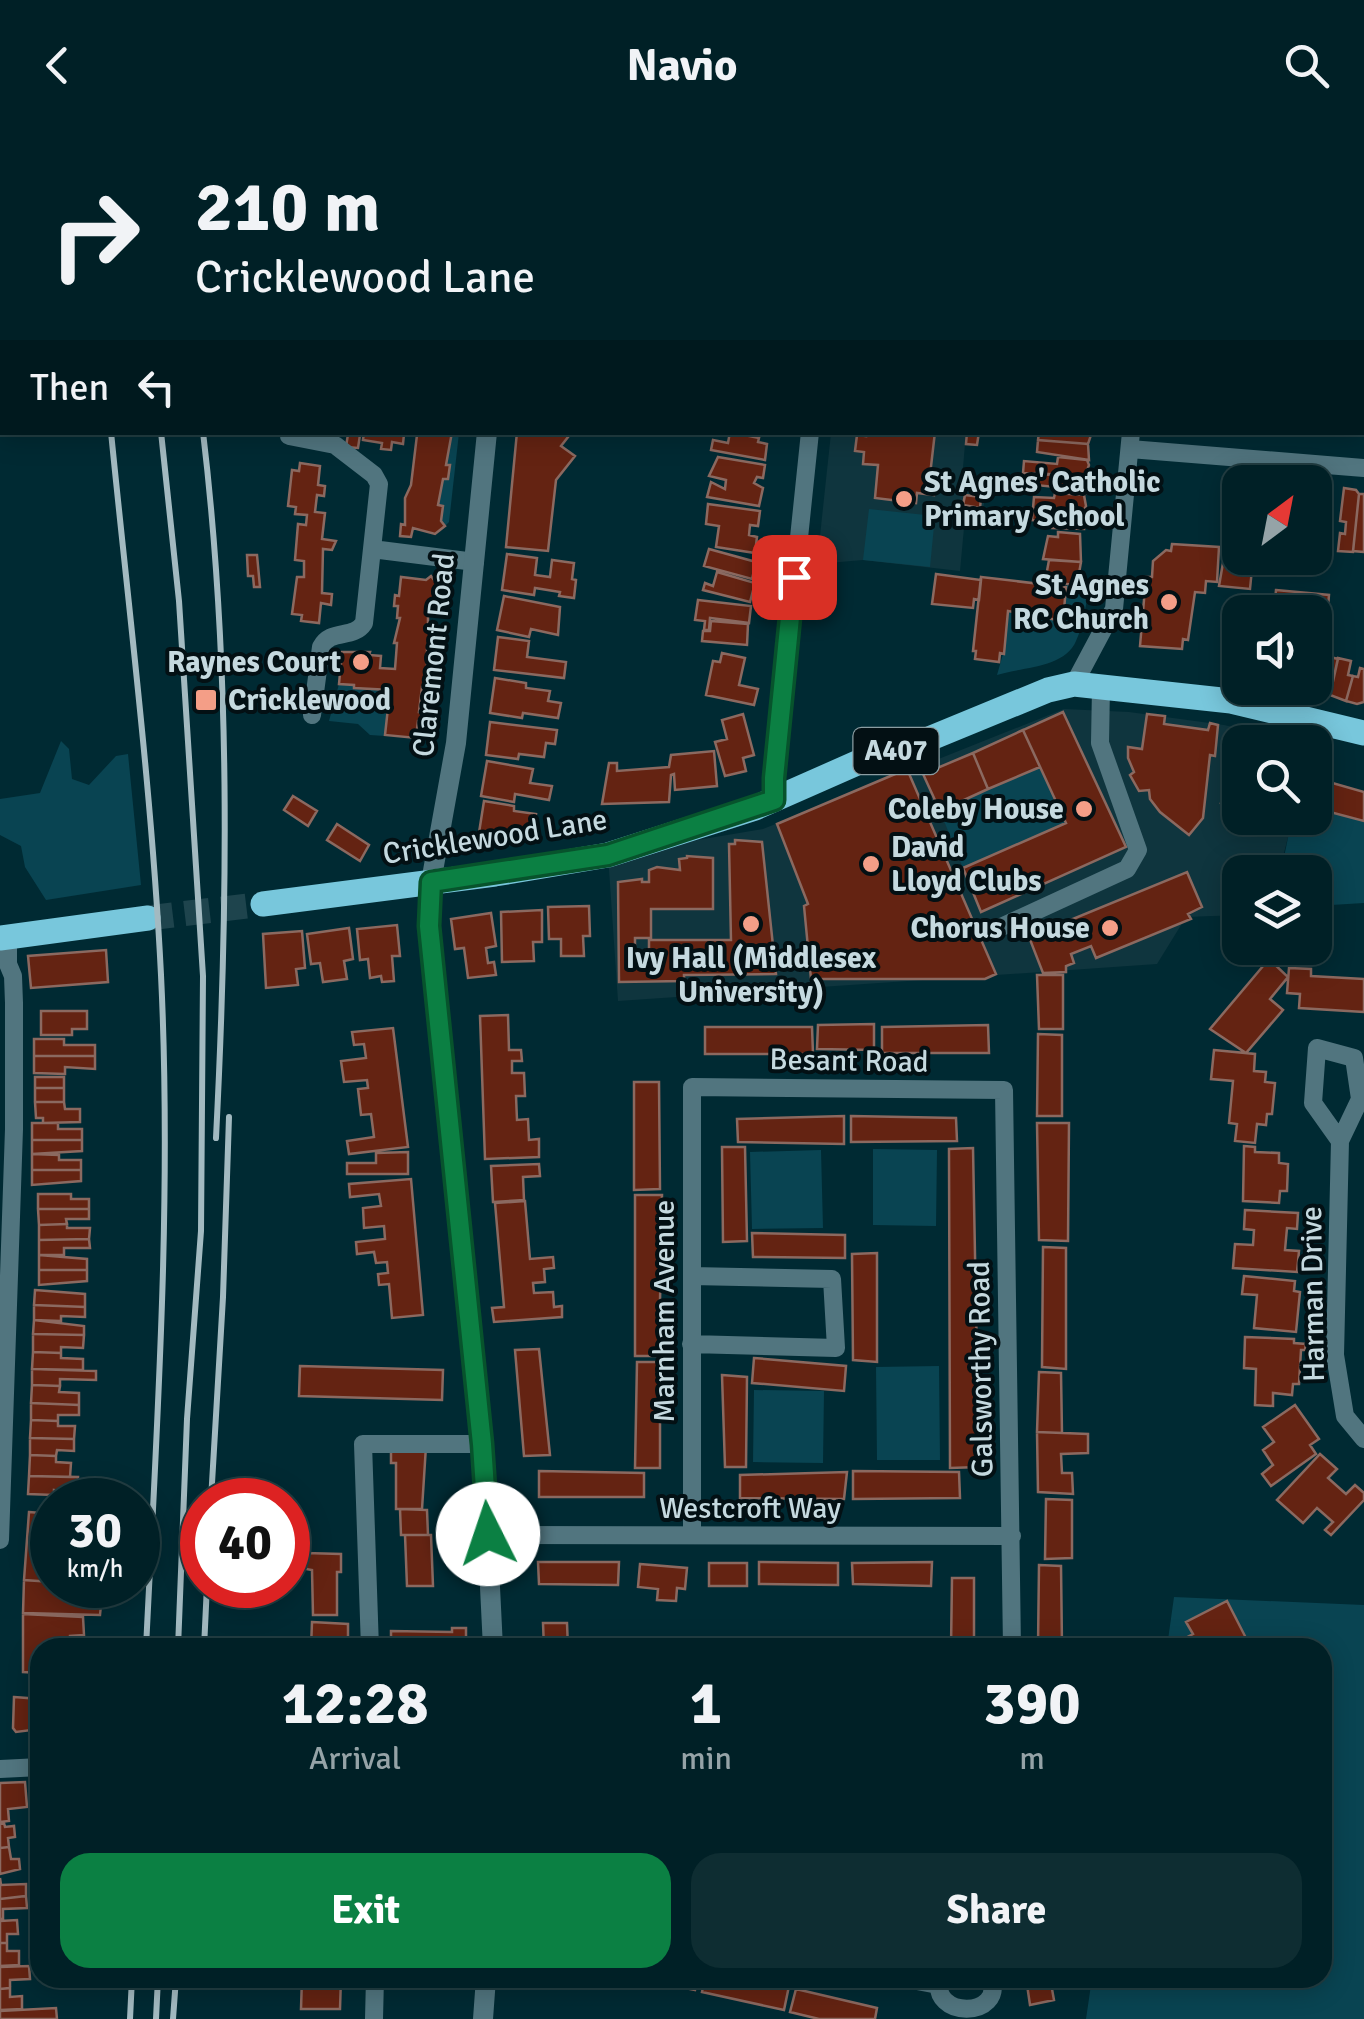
<!DOCTYPE html>
<style>
:root{--surface:#002026;--page:#0e2d32;--text:#f1f3f6;--muted:#95a3a7;--line:#223e43;--accent:#0b8043}
body{margin:0;font-family:Signika,sans-serif;background:var(--page);color:var(--text);height:100vh;display:flex;flex-direction:column;font-size:38px;white-space:nowrap}
*{box-sizing:border-box;margin:0}
p{font-size:32px;color:var(--muted)}
.icon{flex:none;width:55px;height:55px;fill:none;stroke:currentColor;stroke-width:2;stroke-linecap:round;stroke-linejoin:round}
.map{position:relative;flex:1;overflow:hidden}
.drawer{position:absolute;left:30px;top:1508px;width:1302px;height:350px;display:flex;flex-direction:column;background:var(--surface);border-radius:30px;box-shadow:0 5px 25px #0003,0 0 0 2px var(--line)}
.drawer>*{flex:none}
.top-card{position:absolute;left:0px;top:0px;width:1365px;height:305px;box-shadow:0 5px 25px #0003,0 0 0 2px var(--line);background:#002026;color:var(--text);overflow:hidden}
.needle{width:65px;rotate:32deg}
.fabs{position:absolute;left:1222px;top:335px;display:grid;gap:20px}
.fabs a{display:grid;place-items:center;width:110px;height:110px;border-radius:20px;background:var(--surface);box-shadow:0 5px 25px #0003,0 0 0 2px var(--line);font-size:50px}
.speed{position:absolute;left:30px;top:1348px;display:flex;gap:20px;font-size:50px;font-weight:700;text-align:center}
.speed>*{display:grid;place-content:center;width:130px;height:130px;border-radius:50%;background:var(--surface);box-shadow:0 5px 25px #0003,0 0 0 2px var(--line);line-height:1}
.speed small{font-size:25px;font-weight:400}
.speed .limit{border:15px solid #d22;background:#fff;color:#111}
.pin{position:absolute;display:grid;place-items:center;width:85px;height:85px;color:#fff;margin:-42px;border-radius:20px;box-shadow:0 5px 15px #0006}
.me{position:absolute;width:110px;margin:-55px;rotate:356deg;stroke-linejoin:round;filter:drop-shadow(0 0 8px #0008)}
.turn{display:flex;align-items:center;gap:35px;height:210px;padding:0 30px;font-size:45px}
.turn .icon{width:130px;height:130px;stroke-width:2.5}
.turn b{display:block;font-size:70px;line-height:85px}
.then{display:flex;align-items:center;height:95px;padding:0 30px;background:#0003;gap:20px;font-size:38px}
.eta{display:flex;justify-content:space-evenly;align-items:center;height:170px;text-align:center}
.eta b{font-size:60px;font-weight:700;line-height:70px}
.button{display:flex;gap:20px;margin-top:auto;padding:20px 30px}
.button a{flex:1;height:115px;border-radius:30px;background:var(--accent);color:#fff;font-size:40px;font-weight:700;line-height:115px;text-align:center}
.button a+a{background:var(--page);color:var(--text)}
header{display:flex;justify-content:space-between;align-items:center;height:130px;padding:0 30px;background:var(--surface);font-size:45px;font-weight:700}
.map>svg:first-child{display:block}
.built{fill:#0f353e}
.green{fill:#094452}
.building{fill:#642312;stroke:#8b6960;stroke-width:2.5}
.lines{fill:none;stroke-linecap:round;stroke-linejoin:round}
.primary-tunnel{stroke:#1e444d;stroke-width:25;stroke-dasharray:25 12;stroke-linecap:butt}
.minor{stroke:#51757f;stroke-width:18}
.tertiary{stroke:#51757f;stroke-width:20}
.primary{stroke:#78c7dc;stroke-width:25}
.rail{stroke:#a3bac1;stroke-width:6}
.route-casing{stroke:#07532c;stroke-width:25}
.route{stroke:#0b8043;stroke-width:18}
.poi-dot{fill:#f49e87;stroke:#031014;stroke-width:4}
.labels{text-anchor:middle;dominant-baseline:central;stroke-width:8;stroke-linejoin:round;paint-order:stroke}
.shield{fill:#031014;stroke:#8b9da2;stroke-width:2.5}
.shield-label{font-size:28px;font-weight:bold;fill:#c5d9df}
.poi-label{font-size:30px;font-weight:bold;fill:#c5d9df;stroke:#031014;text-anchor:end}
.street-label{font-size:30px;fill:#c5d9df;stroke:#031014}
</style>
<header><svg class="icon" aria-label="back" viewBox="0 0 24 24"><path d="M15 5l-7 7 7 7"/></svg>Navio<svg class="icon" aria-label="search" viewBox="0 0 24 24"><circle cx="10" cy="10" r="6"/><path d="M15 15l6 6"/></svg></header>
<div class="map">
<svg width="1364" height="1889" viewBox="0 0 1364 1889">
<rect width="100%" height="100%" fill="#002a33"/>
<path class="built" d="M831,303H966L962,349L987,352L982,388L965,387L960,441L863,430L817,434Z
M1064,579L1129,582L1224,595L1300,612H1240V688H1293L1279,742H1240V785L1186,787L1157,834L618,871L608,725L763,699Z"/>
<path class="green" d="M452,303H459L449,392L445,396L441,391L443,377L438,375L443,349H448L450,336L446,335Z
M869,379L935,386L930,437L863,430Z
M1067,454L1091,455C1085,473 1084,494 1076,511C1065,538 1022,537 997,545L1003,524L1008,481L1062,491Z
M339,554L354,555V558L390,560L385,606L370,605L358,594L329,591Z
M61,611L69,619L72,649L89,655L116,626L128,624L141,755L46,770L25,737L21,716L0,705V669L40,663Z
M1040,637L1066,693L963,738L940,681Z
M1315,678L1364,691V773L1315,776V742H1281L1292,688H1315Z
M873,1019L937,1020L936,1096L873,1095Z
M821,1020L823,1098L752,1099L750,1022Z
M939,1236L940,1330H877L876,1237Z
M754,1260L824,1261L823,1333L753,1332Z
M1174,1467L1364,1475V1889H1086L1092,1848H1322V1518L1167,1517Z"/>
<path class="building" d="M343,0H468V2Z
M364,302H452L446,335H450L448,349H443L438,375L443,376L441,391L445,396L435,404L413,398L411,407L400,406L401,394L405,395V368L411,355L417,305L404,304L403,314L392,312L391,320L381,319L382,313L363,310Z
M517,302H572L561,316L575,326L556,350L548,421L506,417Z
M730,302L759,308L758,312L767,314L765,330L711,320L713,310L728,313Z
M866,302H935L930,345L936,346L934,365L917,363L916,373L875,368L878,335L863,334L864,322L855,321L857,305L866,306Z
M967,302H979L977,315L966,314Z
M1039,302H1092L1088,314L1038,310Z
M348,304L360,305L358,318L346,317Z
M1038,310L1088,314L1089,330L1037,322Z
M718,327L765,335L763,348L757,347L754,353L763,358L759,376L707,367L711,352L725,359L726,350L709,346Z
M1058,327L1087,330L1089,335L1085,347L1023,343L1024,331L1057,334Z
M300,333L320,336L318,355L325,356L324,366L317,365L315,382L325,383L322,409L336,411L332,420L323,419L322,463L332,464L331,475L321,473L319,493L301,491L302,485L292,484L297,447H304V431L295,430L298,394L306,395L307,385L295,384L296,377L288,376L292,340L299,341Z
M1036,343L1085,347L1087,363L1055,362L1056,357L1025,354L1026,344Z
M1234,353L1240,354V368L1233,364Z
M1344,358L1356,360L1359,364L1353,422L1338,421L1340,403L1345,404L1346,392L1340,391Z
M1315,361L1328,362L1326,395L1315,394V400Z
M1055,363L1084,365L1086,376L1083,382L1033,378L1034,367L1054,368Z
M1359,364H1364V422L1353,421Z
M965,365L981,367L980,378L963,375Z
M708,374L760,381L758,396L750,395L749,405L757,407L755,423L716,417L719,396L706,394Z
M1033,378L1083,382L1084,399L1052,398L1053,392L1032,390Z
M1058,402L1080,404L1081,432L1043,429L1048,406L1058,407Z
M1172,414L1219,417L1217,452L1206,451L1205,463L1195,462L1188,510L1183,509L1182,519L1140,516L1146,447H1152L1153,431L1166,420L1171,421Z
M709,419L756,432L752,449L704,436Z
M507,424L537,428L535,445L550,447L552,430L574,433L572,449L576,450L574,468L559,466L560,462L535,458L534,465L502,460Z
M247,425H257L260,457H254L253,446H248Z
M1224,427L1253,429L1250,459L1219,456Z
M1049,430L1081,432L1077,455L1045,452Z
M717,442L755,453L750,472L703,460L705,453L713,456Z
M936,444L981,450L979,470L974,469L973,478L932,474Z
M431,446L438,455L433,476H428V501H433L431,521L427,520V558L422,557L419,582H424L423,591H418L416,608L385,605L390,560L354,558V555L339,554L342,522H370L369,525L381,526L380,538L395,539L397,513H394L400,488H397L398,476H394L395,465L399,466L401,447L426,450Z
M981,447L1066,457L1063,491L1008,481L1004,524L1000,523L999,532L975,529L976,521H973Z
M1276,460L1329,465L1327,490L1315,489V482H1274Z
M504,466L560,477L558,505L531,499L529,507L497,500Z
M1255,467L1275,470L1274,482H1253Z
M698,470L751,476L749,493L710,488L709,500H704L705,491L695,490Z
M711,491L748,494L747,515L702,511L703,501H710Z
M498,507L529,511L527,527L566,532L564,548L494,540Z
M722,523L745,528L739,555L758,559L754,575L706,565L713,531L720,532Z
M1315,524L1322,525L1315,554Z
M1322,525L1338,529L1330,565L1313,563Z
M1338,528L1351,531L1348,545L1353,546L1346,571L1330,565Z
M1360,538L1364,539V572L1357,574L1346,571L1353,546L1358,547Z
M495,548L526,553V558L550,561L548,571L561,573L558,588L523,583L522,588L490,583Z
M1063,582L1126,717L981,782L963,738L1066,693L1023,600Z
M743,584L754,625L743,628L746,641L725,646L715,612L727,609L722,590Z
M1147,584L1165,586L1164,594L1208,600L1210,593L1218,595L1215,626L1210,625L1203,688L1189,705L1160,682L1150,669L1149,660L1139,661L1130,645L1134,642L1128,628V617L1142,619Z
M490,592L557,600L555,614L546,613L544,627L519,624L518,629L486,625Z
M1023,600L1040,637L988,659L973,623Z
M714,621L717,656L675,660L674,644L671,645L669,672L602,674L609,633H617V641L669,637L671,625Z
M973,623L988,659L940,681L923,644Z
M1232,628L1240,630V678L1221,673Z
M487,631L533,639L530,653L552,656L549,670L515,664L514,672L481,666Z
M907,639L996,844L985,849H811L804,776L808,774L777,694Z
M1315,648L1364,662V691L1315,678Z
M293,666L317,681L308,696L284,680Z
M484,671L514,676V681L536,684L532,709L510,706L509,714L478,709Z
M337,694L369,715L360,731L327,710Z
M735,710L762,712L776,844L684,845V851L619,852L618,752L642,749V752H649V740L657,737L680,740L679,729L687,728V726L713,728V779H651V808H635V829H649V810H731L729,714H735Z
M1187,742L1202,777L1188,784L1191,789L1096,828L1091,816L1071,824L1074,833L1066,836V842L1043,843L1029,807Z
M589,776L590,806H583L584,826H561V809H549L548,777Z
M542,780V812H533L534,831L502,832L501,782Z
M491,783L496,816L486,818L488,833L494,832L496,845L468,848L464,818L455,819L451,789Z
M397,795L400,826H392L394,851L382,852L381,846L370,848L368,829L360,830L357,799Z
M349,798L353,829L344,831L347,849L323,852L320,833L311,834L307,804Z
M302,801L305,838L296,839L298,855L266,858L263,804Z
M106,820L108,852L31,858L28,826Z
M1269,829L1288,847L1270,869L1283,880L1246,923L1210,899Z
M1289,838L1311,839V846L1364,849V882L1299,878L1300,864L1287,863Z
M1037,845H1063V899H1039Z
M41,881H87V899H72V905H41Z
M508,885L509,920H521L522,931H512V943H524L525,966H516L517,990L528,989L529,1010L539,1009V1027L485,1029L480,886Z
M874,894V920L817,919L818,895Z
M988,895L989,923H882V897Z
M705,897H812L813,924H705Z
M393,898L408,1017L349,1024L347,1011L374,1007L371,984L361,985L358,959L368,958L367,950L344,952L341,931L366,928L364,914L354,915L352,902Z
M1038,904L1062,905V986H1037Z
M34,909H64V915H95V926H34Z
M1214,920L1255,924L1254,941L1266,942L1265,952L1275,953L1272,984H1267L1266,995L1257,994L1255,1013L1235,1011L1237,994L1229,993L1233,951L1211,949Z
M34,926H95V939L65,937V944L34,943Z
M35,947H64V958H35Z
M634,952H659L660,1059L634,1060Z
M35,958H64V972H35Z
M35,972H64L65,979H80V992L43,993V988H36Z
M844,986V1014L738,1012L737,989Z
M851,986L956,988L957,1011L851,1012Z
M32,993H58V999H82V1010H32Z
M1037,993H1069L1068,1111L1039,1110Z
M32,1010H82V1021L32,1024Z
M1244,1016L1255,1017V1022L1279,1023V1033L1288,1034L1287,1061H1280L1279,1073L1243,1071Z
M722,1017H745L747,1111L723,1112Z
M973,1018L979,1337L950,1338L949,1019Z
M408,1022V1044H347V1033H376V1023Z
M32,1024L59,1025V1030H81V1040H32Z
M539,1034L540,1046L523,1047L524,1070L493,1072L491,1036Z
M32,1040H81V1051L32,1055Z
M411,1049L423,1185L392,1188L389,1154L379,1155L378,1144L388,1143L387,1132L376,1133L374,1122L357,1124L356,1112L385,1109L384,1096L364,1098L363,1078L381,1076L379,1064L350,1067L349,1054Z
M38,1064H71V1069H89V1079H38Z
M635,1065H662L659,1226H635Z
M525,1071L530,1129L553,1127L554,1138L544,1139L545,1152L533,1153L534,1163L553,1162L554,1177L562,1176V1187L494,1192L492,1178L504,1177L495,1073Z
M38,1079H89V1089H66L67,1094L39,1095Z
M1245,1080L1298,1083L1297,1099L1287,1098L1285,1120L1299,1121L1297,1142L1233,1138L1235,1114L1253,1115L1254,1100L1244,1099Z
M67,1094V1098H90L89,1109L39,1110V1095Z
M752,1103L845,1105V1128L753,1127Z
M89,1109L90,1118H64V1125H39V1110Z
M1043,1117L1066,1118V1239L1042,1237Z
M877,1123V1232L853,1230L852,1124Z
M39,1125L87,1129V1140H39Z
M39,1140H87V1151L39,1155Z
M1244,1146L1295,1151L1294,1161L1300,1162L1296,1202L1254,1198L1257,1165L1242,1164Z
M35,1160L85,1164V1177L34,1175Z
M34,1175L85,1177V1187L61,1186V1191L34,1190Z
M34,1190L84,1196V1205L33,1204Z
M33,1204L84,1205L83,1218L61,1217V1223L33,1222Z
M1245,1207L1294,1209V1213L1306,1214L1305,1220H1301L1299,1254H1293L1292,1265L1273,1263V1276L1255,1275L1256,1239L1244,1238Z
M539,1219L550,1325L524,1326L515,1220Z
M33,1222L61,1223V1228L83,1229V1240L32,1239Z
M754,1228L846,1236L844,1261L752,1253Z
M637,1232H660V1338H635Z
M300,1236L443,1240L442,1270L299,1266Z
M32,1239L96,1241V1250L60,1249V1256L32,1255Z
M1039,1242L1061,1243L1062,1303L1037,1302Z
M722,1245L747,1247L746,1337H725Z
M32,1255L60,1256L59,1262L79,1263V1275L31,1273Z
M31,1273L79,1275V1285H58V1291L31,1290Z
M1295,1275L1319,1309L1310,1315L1316,1324L1271,1356L1262,1344L1273,1335L1263,1320L1274,1312L1263,1297Z
M31,1290L58,1291V1296H75L74,1309L30,1308Z
M1037,1302L1088,1304V1323L1061,1324L1062,1343H1072L1073,1364L1038,1362Z
M30,1308L74,1309V1321L57,1320L56,1326L30,1325Z
M391,1316H426L422,1379H396V1333H391Z
M1320,1324L1337,1339L1328,1348L1346,1364L1355,1355L1364,1363V1370L1331,1405L1325,1400L1333,1392L1317,1378L1303,1393L1277,1370Z
M30,1325L56,1326V1332L71,1333L70,1347L29,1346Z
M539,1341L644,1343V1367H539Z
M853,1341L959,1342L960,1368L853,1369Z
M847,1342L844,1369L740,1368V1345Z
M29,1346L78,1347L77,1364L54,1360V1365L28,1364Z
M1046,1369L1072,1370V1428L1045,1429Z
M400,1379L427,1380L428,1405H401Z
M29,1382L52,1384V1452L24,1450Z
M405,1405H431L433,1456H407Z
M305,1423L341,1424V1442H337V1485H313L312,1440L306,1439Z
M538,1432H619L618,1455L539,1454Z
M759,1432L838,1433V1455L759,1454Z
M932,1432L931,1456L853,1454L852,1433Z
M709,1433H747V1456H709Z
M640,1434L687,1438L685,1459L677,1458L676,1471L657,1470L658,1459L638,1457Z
M1039,1435L1061,1436L1062,1517L1038,1516Z
M952,1448H974V1518H951Z
M24,1450L52,1452V1455H103L100,1485L23,1483Z
M1227,1471L1246,1508L1243,1518H1176L1174,1514L1193,1504L1186,1492Z
M23,1484L83,1487L84,1505L70,1506V1518H40V1543L23,1542Z
M312,1492L348,1494V1518H311Z
M543,1493H567L568,1518H544Z
M452,1498H466V1518H391V1501L452,1502Z
M14,1567L40,1569V1599L16,1602L13,1598Z
M25,1652L27,1677L8,1679L9,1691L0,1692V1653Z
M4,1693L5,1697L14,1696L15,1707L8,1708L9,1717L0,1718V1694Z
M9,1717L11,1729H19L20,1739L0,1744V1718Z
M0,1748L1,1755L26,1754V1766L0,1769Z
M26,1766L27,1778L3,1779V1789H0V1769Z
M17,1790L18,1804H7V1813H0V1791Z
M0,1813H7V1821H19V1835L0,1836Z
M29,1836L30,1849L10,1850V1858L0,1859V1837Z
M302,1848H341L340,1879H301Z
M634,1848H697L695,1860Z
M705,1848H746L789,1856L784,1880L702,1862Z
M1026,1848H1050L1054,1870L1030,1875Z
M10,1858V1867L22,1866V1879L0,1880V1859Z
M796,1859L877,1878L875,1889H819L790,1882Z
M56,1878L57,1889H0V1881Z"/>
<g class="lines">
<path class="primary-tunnel" d="M148,788L263,774"/>
<path class="minor" d="M261,0V2
M1171,0L1198,2
M842,2V0
M1153,2V0
M1362,18H1364
M289,306L335,315L374,345L379,354L364,493C353,510 331,498 321,517L312,585
M1130,319L1364,338
M372,419L475,432
M1074,554L1114,479L1131,302
M774,671V648L810,302
M999,798L1127,739L1138,720L1100,613L1101,557
M1317,918L1354,928L1360,969L1340,1011L1313,973Z
M1340,1011L1335,1225L1345,1286L1364,1309
M691,1214L836,1218L832,1149L692,1146
M488,1405L1012,1406
M692,1405V957L1004,960L1012,1518
M0,1410L14,999V873L13,846L8,834V807
M370,1518L363,1314H483
M0,1639L40,1637
M901,1848L938,1855
M940,1848C929,1889 1005,1889 991,1848
M374,1889L375,1848"/>
<path class="tertiary" d="M518,2L519,0
M487,302L456,613L431,752L429,796L483,1314L493,1518
M483,1889L486,1848"/>
<path class="primary" d="M263,774L495,744L608,725L755,678L866,629L902,620L1048,560L1074,554L1231,571L1364,603
M0,808L148,788"/>
<path class="rail" d="M78,0V2
M110,0L111,2
M172,0V2
M111,302C129,483 152,664 161,845C172,1069 157,1293 146,1518
M161,302L179,471L203,846L201,1101L187,1289L178,1518
M203,302C231,537 228,772 216,1008
M211,1370L223,1167L229,987
M204,1518L207,1455
M130,1889L132,1848
M156,1889L158,1848
M173,1889L176,1848"/>
</g>
<g class="lines">
<g class="route-casing">
<path id="route" d="M488,1404L482,1314L429,796L431,752L608,725L774,670V648L794,447"/>
</g>
<use href="#route" class="route"/>
</g>
<g class="poi-dot">
<circle cx="904" cy="369" r="10"/>
<circle cx="1169" cy="472" r="10"/>
<circle cx="361" cy="532" r="10"/>
<rect x="194" y="558" width="24" height="24" rx="5"/>
<circle cx="1084" cy="679" r="10"/>
<circle cx="871" cy="734" r="10"/>
<circle cx="751" cy="794" r="10"/>
<circle cx="1110" cy="798" r="10"/>
</g>
<g class="labels">
<rect class="shield" x="853.5" y="598" width="85" height="46" rx="8"/>
<g class="shield-label">
<text x="896" y="621">A407</text>
</g>
<g class="poi-label">
<text x="924" y="352" text-anchor="start">St Agnes' Catholic<tspan x="924" dy="34">Primary School</tspan></text>
<text x="1149" y="455">St Agnes<tspan x="1149" dy="34">RC Church</tspan></text>
<text x="341" y="532">Raynes Court</text>
<text x="228" y="570" text-anchor="start">Cricklewood</text>
<text x="1064" y="679">Coleby House</text>
<text x="891" y="717" text-anchor="start">David<tspan x="891" dy="34">Lloyd Clubs</tspan></text>
<text x="1090" y="798">Chorus House</text>
<text x="751" y="828" text-anchor="middle">Ivy Hall (Middlesex<tspan x="751" dy="34">University)</tspan></text>
</g>
<g class="street-label">
<text transform="translate(434 525) rotate(-84)">Claremont Road</text>
<text transform="translate(495 707) rotate(-9)">Cricklewood Lane</text>
<text transform="translate(849 931) rotate(1)">Besant Road</text>
<text transform="translate(1313 1164) rotate(-91)">Harman Drive</text>
<text transform="translate(664 1181) rotate(-90)">Marnham Avenue</text>
<text transform="translate(981 1239) rotate(-91)">Galsworthy Road</text>
<text x="750" y="1378">Westcroft Way</text>
</g>
</g>
</svg>
<div class="fabs">
<a><svg class="needle" viewBox="-14 -14 28 28"><path d="M0-13l5 13h-10z" fill="#e53935"/><path d="M0 13l5-13h-10z" fill="#95a3a7"/></svg></a>
<a><svg class="icon" aria-label="sound" viewBox="0 0 24 24"><path d="M4 9h4l5-4v14l-5-4H4zM17 9q2 3 0 6"/></svg></a>
<a><svg class="icon" aria-label="search" viewBox="0 0 24 24"><circle cx="10" cy="10" r="6"/><path d="M15 15l6 6"/></svg></a>
<a><svg class="icon" aria-label="layers" viewBox="0 0 24 24"><path d="M12 4l9 5-9 5-9-5zM3 14l9 5 9-5"/></svg></a>
</div>
<div class="speed"><div>30<small>km/h</small></div><div class="limit">40</div></div>
<div class="pin" style="left:794px;top:447px;background:#d93025"><svg class="icon" aria-label="arrive" viewBox="0 0 24 24"><path d="M6 21V4h12l-3 4 3 4H6"/></svg></div>
<svg class="me" style="left:488px;top:1404px" viewBox="-20 -20 40 40"><circle r="19" fill="#fff"/><path d="M0-13L10 11 0 6-10 11z" fill="#0b8043"/></svg>
<div class="top-card">
<div class="turn"><svg class="icon" aria-label="right" viewBox="0 0 24 24"><path d="M7 20v-9h11M14 6l5 5-5 5"/></svg><div><b>210 m</b>Cricklewood Lane</div></div>
<div class="then">Then<svg class="icon" aria-label="left" viewBox="0 0 24 24"><path d="M17 20v-9H6M10 6l-5 5 5 5"/></svg></div>
</div>
<section class="drawer">
<div class="eta">
<div><b>12:28</b><p>Arrival</p></div>
<div><b>1</b><p>min</p></div>
<div><b>390</b><p>m</p></div>
</div>
<div class="button"><a>Exit</a><a>Share</a></div>
</section>
</div>
